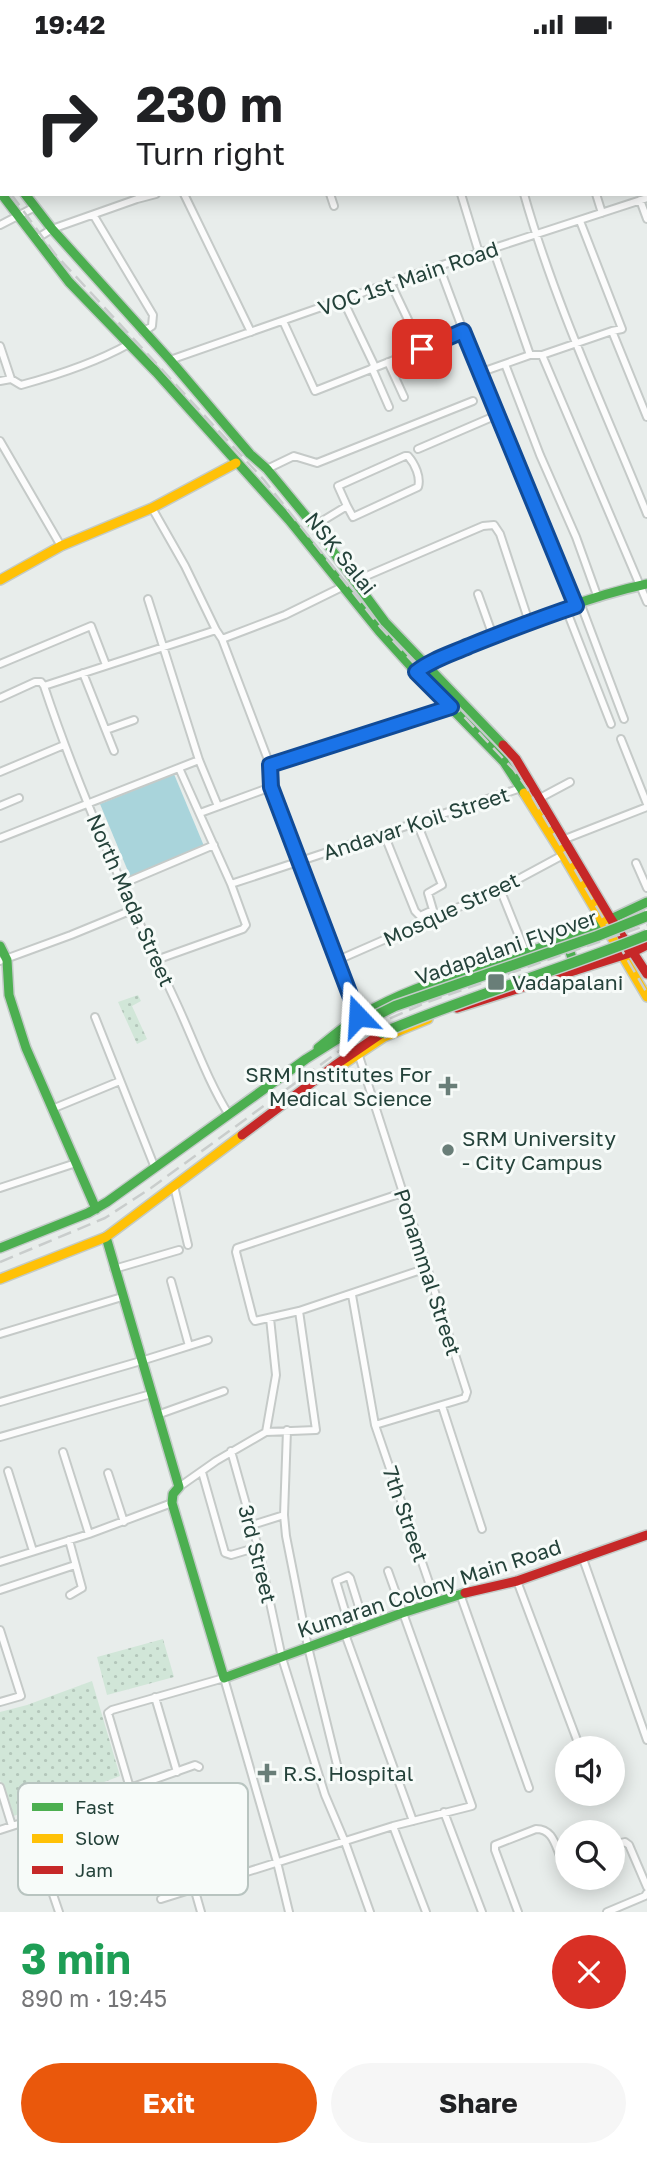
<!DOCTYPE html>
<meta charset="utf-8">
<style>
:root{--surface:#fff;--page:#f6f6f6;--text:#202124;--muted:#757577;--accent:#ea580c}
body{margin:0;font-family:"Golos Text",sans-serif;background:var(--page);color:var(--text);height:100vh;display:flex;flex-direction:column;font-size:26px;white-space:nowrap}
*{box-sizing:border-box;margin:0}
p{font-size:23px;color:var(--muted)}
.icon{flex:none;width:38px;height:38px;fill:none;stroke:currentColor;stroke-width:2;stroke-linecap:round;stroke-linejoin:round}
.map{position:relative;height:1863px;overflow:hidden}
.side{display:flex;flex-direction:column;background:var(--surface);flex:1}
.side>*{flex:none}
.top-card{position:absolute;left:0px;top:0px;width:648px;height:147px;box-shadow:0 4px 18px #0003;background:#fff;color:var(--text);overflow:hidden}
.buttons{position:absolute;left:555px;top:1687px;display:grid;gap:14px}
.buttons a{display:grid;place-items:center;width:70px;height:70px;border-radius:50%;background:var(--surface);box-shadow:0 4px 18px #0003;font-size:35px}
.pin{position:absolute;display:grid;place-items:center;width:60px;height:60px;color:#fff;margin:-30px;border-radius:14px;box-shadow:0 4px 10px #0006}
.me{position:absolute;width:77px;margin:-38px;rotate:340deg;stroke-linejoin:round;filter:drop-shadow(0 0 5px #0008)}
.turn{display:flex;align-items:center;gap:24px;height:147px;padding:0 21px;font-size:32px}
.turn .icon{width:91px;height:91px;stroke-width:2.5}
.turn b{display:block;font-size:49px;line-height:60px}
.round{display:grid;place-items:center;flex:none;width:74px;height:74px;border-radius:37px;background:var(--page)}
.headline{display:flex;align-items:center;justify-content:space-between;height:119px;padding:0 21px}
h1{font-size:42px;font-weight:700;line-height:52px;color:#1e9e55}
.button{display:flex;gap:14px;margin-top:auto;padding:14px 21px}
.button a{flex:1;height:80px;border-radius:42px;background:var(--accent);color:#fff;font-size:28px;font-weight:700;line-height:80px;text-align:center}
.button a+a{background:var(--page);color:var(--text)}
.status{display:flex;justify-content:space-between;align-items:center;height:49px;padding:0 35px;background:var(--surface);direction:ltr}
.status svg{height:19px;fill:currentColor}
.map>svg:first-child{display:block}
.park{fill:url(#park-dots)}
.water{fill:#a9d4db}
.lines{fill:none;stroke-linecap:round;stroke-linejoin:round}
.street-casing{stroke:#c5cac8;stroke-width:10}
.fast-casing{stroke:#c3cbc8;stroke-width:12}
.slow-casing{stroke:#c3cbc8;stroke-width:12}
.jam-casing{stroke:#c3cbc8;stroke-width:12}
.street{stroke:#fcfcfc;stroke-width:6}
.fast{stroke:#4caf50;stroke-width:9}
.slow{stroke:#ffc107;stroke-width:9}
.jam{stroke:#c62828;stroke-width:9}
.rail{stroke:#c9cdcc;stroke-width:2.5;stroke-dasharray:14 7;stroke-linecap:butt}
.fast-bridge-casing{stroke:#c3ccc9;stroke-width:13;stroke-linecap:butt}
.fast-bridge{stroke:#4caf50;stroke-width:10}
.route-casing{stroke:#114b97;stroke-width:18}
.route{stroke:#1a73e8;stroke-width:12}
.poi-dot{fill:#697e78;stroke:#f7fbf9;stroke-width:2.5}
.labels{text-anchor:middle;dominant-baseline:central;stroke-width:6;stroke-linejoin:round;paint-order:stroke}
.street-label{font-size:21px;fill:#24423a;stroke:#f7fbf9}
.poi-label{font-size:21px;fill:#24423a;stroke:#f7fbf9;text-anchor:start}
.key{fill:#f7fbf9;stroke:#b8c4c0;stroke-width:2}
.key-label{font-size:19px;fill:#24423a}
</style>
<div class="status"><b>19:42</b><svg viewBox="0 0 49 12"><path d="M0 12V9h3v3zM5 12V6h3v6zM10 12V3h3v9zM15 12V0h3v12zM26 1h20v11H26zM47 4h2v5h-2z"/></svg></div>
<div class="map">
<svg width="647" height="1863" viewBox="0 0 647 1863">
<defs>
<pattern id="park-dots" width="8" height="8" patternUnits="userSpaceOnUse" patternTransform="scale(1.75)"><rect width="8" height="8" fill="#d1e6d8"/><path d="M2 2h.1M6 6h.1" fill="none" stroke="#b3c6ba" stroke-width="1.8" stroke-linecap="round"/></pattern>
</defs>
<rect width="100%" height="100%" fill="#e8edeb"/>
<path class="park" d="M138,946L141,952L132,957L147,990L137,995L118,953Z
M163,1590L174,1628L107,1646L97,1608Z
M92,1632L120,1727L11,1768L0,1731V1663L27,1656Z"/>
<path class="water" d="M174,725L204,797L130,827L100,755Z"/>
<g class="lines">
<g class="street-casing">
<path id="street" d="M25,0L27,2
M99,0L100,2
M162,0L163,2
M204,0V2
M362,0V2
M413,0V2
M646,22L647,21
M184,145L251,283
M330,145L334,157
M461,145L479,204
M524,145C555,255 604,359 647,465
M596,145L602,164
M640,151L647,170
M94,167L153,266L152,277L143,283
M0,176L35,158
M36,190L52,180L137,150L156,145
M493,200L530,306
M439,217L479,324L576,557
M391,235L422,300
M343,251L375,318
M283,272L315,342L422,300L463,282
M612,282L647,368
M0,297L11,330L21,336C58,326 95,314 129,295
M542,306L647,553
M170,311L439,217L647,149
M388,313L404,348
M505,315L540,406L576,488L598,549
M372,319L389,358
M479,324L530,306H542L612,282L622,280L580,172
M0,332L11,330
M0,392L61,497
M418,400L497,366
M267,420L294,407L317,414L473,352
M152,459L185,517L216,581L222,590L270,716L271,738L358,967
M314,477L347,457L353,468L418,438C421,428 415,415 408,407H405L338,437L347,457
M356,534L364,528L483,477L494,476L500,485L529,573
M478,545L493,587
M148,550L199,711L218,757
M581,556L624,670
M566,560L611,675
M222,590L285,566L344,537
M0,615L91,577L106,616
M83,624L114,702
M44,637L216,581
M0,649L35,633H41L44,637C80,745 127,848 175,951C193,989 207,1031 229,1066
M106,681L134,671
M621,690L647,755
M270,716L451,658
M0,723L64,696
M540,749L570,733
M0,757L19,749
M200,764L271,738
M384,785L415,862L420,867L433,861L428,844L442,836L417,774
M0,789L199,711
M565,790L647,758
M636,814L647,839
M122,835L214,796
M231,835L521,739
M500,840L525,902
M156,911L243,880L246,876L231,835L179,719
M338,911L500,840L563,806
M0,912L71,886L132,861
M95,968L155,1119
M359,1007L467,1343L465,1349L375,1376
M52,1060L120,1032
M174,1137L188,1196
M0,1139L76,1114
M402,1144L237,1199L236,1203L253,1269L255,1272L299,1262L427,1219
M114,1220L179,1201
M171,1232L189,1297
M352,1246L375,1376L436,1554
M0,1285L122,1248
M0,1353L141,1312L208,1291
M442,1357L482,1480
M157,1366L224,1342
M287,1381L284,1466L286,1487L308,1598L337,1716
M266,1383L276,1326L270,1269
M0,1388L151,1345
M231,1402L258,1498L282,1609L325,1746L345,1793L370,1863
M63,1403L89,1485
M8,1422L33,1502
M202,1423L225,1504L231,1506L258,1498
M108,1424L124,1473
M179,1438L216,1412L266,1383L316,1381L299,1262
M252,1476L284,1466
M69,1491L82,1539L70,1546
M582,1507L647,1691
M0,1513L89,1485L172,1454
M517,1532L580,1699
M0,1541L75,1516
M460,1545L529,1739
M0,1581L21,1647L0,1653
M351,1582L336,1532L348,1527L350,1529L365,1577
M345,1585L413,1772
M155,1648L177,1723
M0,1738L12,1777
M130,1739L195,1716L199,1718
M444,1763L482,1863
M28,1772L59,1863
M393,1777L426,1863
M0,1781L130,1739L108,1664L112,1661L224,1629L277,1813L289,1863
M612,1796L625,1793L629,1796L647,1838
M187,1814L201,1863
M161,1850L393,1777L472,1757L388,1522
M518,1863L495,1801V1796L536,1780C553,1780 555,1796 561,1809L567,1812
M607,1863L645,1847L647,1844"/>
</g>
<g class="fast-casing">
<path id="fast" d="M324,2L339,0
M0,47L2,46
M0,113L2,115
M0,143L69,233L156,323L289,471L379,582L416,623L504,713L524,744
M25,145L52,180L170,311L250,405L267,420L314,477L385,573L503,696
M416,623L426,615C498,586 571,551 647,535
M566,891L576,921
M0,897L7,911L9,946L26,999L96,1160
M318,999C336,984 353,970 374,959C425,932 480,919 534,901C573,887 610,871 647,853
M106,1188L179,1438L173,1445L172,1454L224,1629L402,1564L465,1544
M0,1199L88,1164L107,1153L306,1010L373,968"/>
</g>
<g class="slow-casing">
<path id="slow" d="M0,531L61,497L152,459L236,414
M524,744L563,806L647,948
M345,1014L384,988L428,970
M0,1230L106,1188L242,1086"/>
</g>
<g class="jam-casing">
<path id="jam" d="M267,2L282,0
M503,696L516,710L611,870L647,925
M457,959L633,903L647,896
M242,1086L334,1017L382,984
M465,1544L517,1532L647,1486"/>
</g>
<use href="#street" class="street"/>
<use href="#fast" class="fast"/>
<use href="#slow" class="slow"/>
<use href="#jam" class="jam"/>
<path class="rail" d="M0,127L2,129
M11,145L55,205L264,431L381,579L514,721L527,739L647,944
M0,1213L105,1169L151,1139L375,976L425,954L647,876"/>
<g class="fast-bridge-casing">
<path id="fast-bridge" d="M373,968L395,957L597,887L647,867
M382,984C469,947 560,921 647,886"/>
</g>
<use href="#fast-bridge" class="fast-bridge"/>
</g>
<g class="lines">
<g class="route-casing">
<path id="route" d="M358,967L271,738L270,716L451,658L416,623C431,611 451,605 469,597C504,583 540,569 576,557L463,282L422,300"/>
</g>
<use href="#route" class="route"/>
</g>
<g class="poi-dot">
<rect x="487" y="924" width="18" height="18" rx="3.5"/>
<path d="M444.5 1026.5h7v7h7v7h-7v7h-7v-7h-7v-7h7z"/>
<circle cx="448" cy="1101" r="7"/>
<path d="M263.5 1713.5h7v7h7v7h-7v7h-7v-7h-7v-7h7z"/>
</g>
<g class="labels">
<g class="street-label">
<text transform="translate(408 229) rotate(-19)">VOC 1st Main Road</text>
<text transform="translate(341 504) rotate(51)">NSK Salai</text>
<text transform="translate(416 774) rotate(-18)">Andavar Koil Street</text>
<text transform="translate(131 851) rotate(66)">North Mada Street</text>
<text transform="translate(451 860) rotate(-25)">Mosque Street</text>
<text transform="translate(506 898) rotate(-19)">Vadapalani Flyover</text>
<text transform="translate(428 1223) rotate(72)">Ponammal Street</text>
<text transform="translate(406 1465) rotate(71)">7th Street</text>
<text transform="translate(258 1505) rotate(76)">3rd Street</text>
<text transform="translate(429 1539) rotate(-18)">Kumaran Colony Main Road</text>
</g>
<g class="poi-label">
<text x="512" y="933">Vadapalani</text>
<text x="432" y="1025" text-anchor="end">SRM Institutes For<tspan x="432" dy="24">Medical Science</tspan></text>
<text x="462" y="1089">SRM University<tspan x="462" dy="24">- City Campus</tspan></text>
<text x="283" y="1724">R.S. Hospital</text>
</g>
</g>
<rect x="18" y="1734" width="230" height="112" rx="10" class="key"/>
<rect x="32" y="1754" width="31" height="8" fill="#4caf50"/>
<rect x="32" y="1785" width="31" height="9" fill="#ffc107"/>
<rect x="32" y="1817" width="31" height="8" fill="#c62828"/>
<g class="key-label">
<text x="75" y="1765">Fast</text>
<text x="75" y="1796">Slow</text>
<text x="75" y="1828">Jam</text>
</g>
</svg>
<div class="buttons">
<a><svg class="icon" aria-label="sound" viewBox="0 0 24 24"><path d="M4 9h4l5-4v14l-5-4H4zM17 9q2 3 0 6"/></svg></a>
<a><svg class="icon" aria-label="search" viewBox="0 0 24 24"><circle cx="10" cy="10" r="6"/><path d="M15 15l6 6"/></svg></a>
</div>
<div class="pin" style="left:422px;top:300px;background:#d93025"><svg class="icon" aria-label="arrive" viewBox="0 0 24 24"><path d="M6 21V4h12l-3 4 3 4H6"/></svg></div>
<svg class="me" style="left:358px;top:967px" viewBox="-20 -20 40 40"><path d="M0-17L14 15 0 8-14 15z" fill="#1a73e8" stroke="#fff" stroke-width="4"/></svg>
<div class="top-card">
<div class="turn"><svg class="icon" aria-label="right" viewBox="0 0 24 24"><path d="M7 20v-9h11M14 6l5 5-5 5"/></svg><div><b>230 m</b>Turn right</div></div>
</div>
</div>
<section class="side">
<div class="headline"><div><h1>3 min</h1><p>890 m · 19:45</p></div><a class="round" style="background:#d93025;color:#fff"><svg class="icon" aria-label="close" viewBox="0 0 24 24"><path d="M6 6l12 12M18 6L6 18"/></svg></a></div>
<div class="button"><a>Exit</a><a>Share</a></div>
</section>
